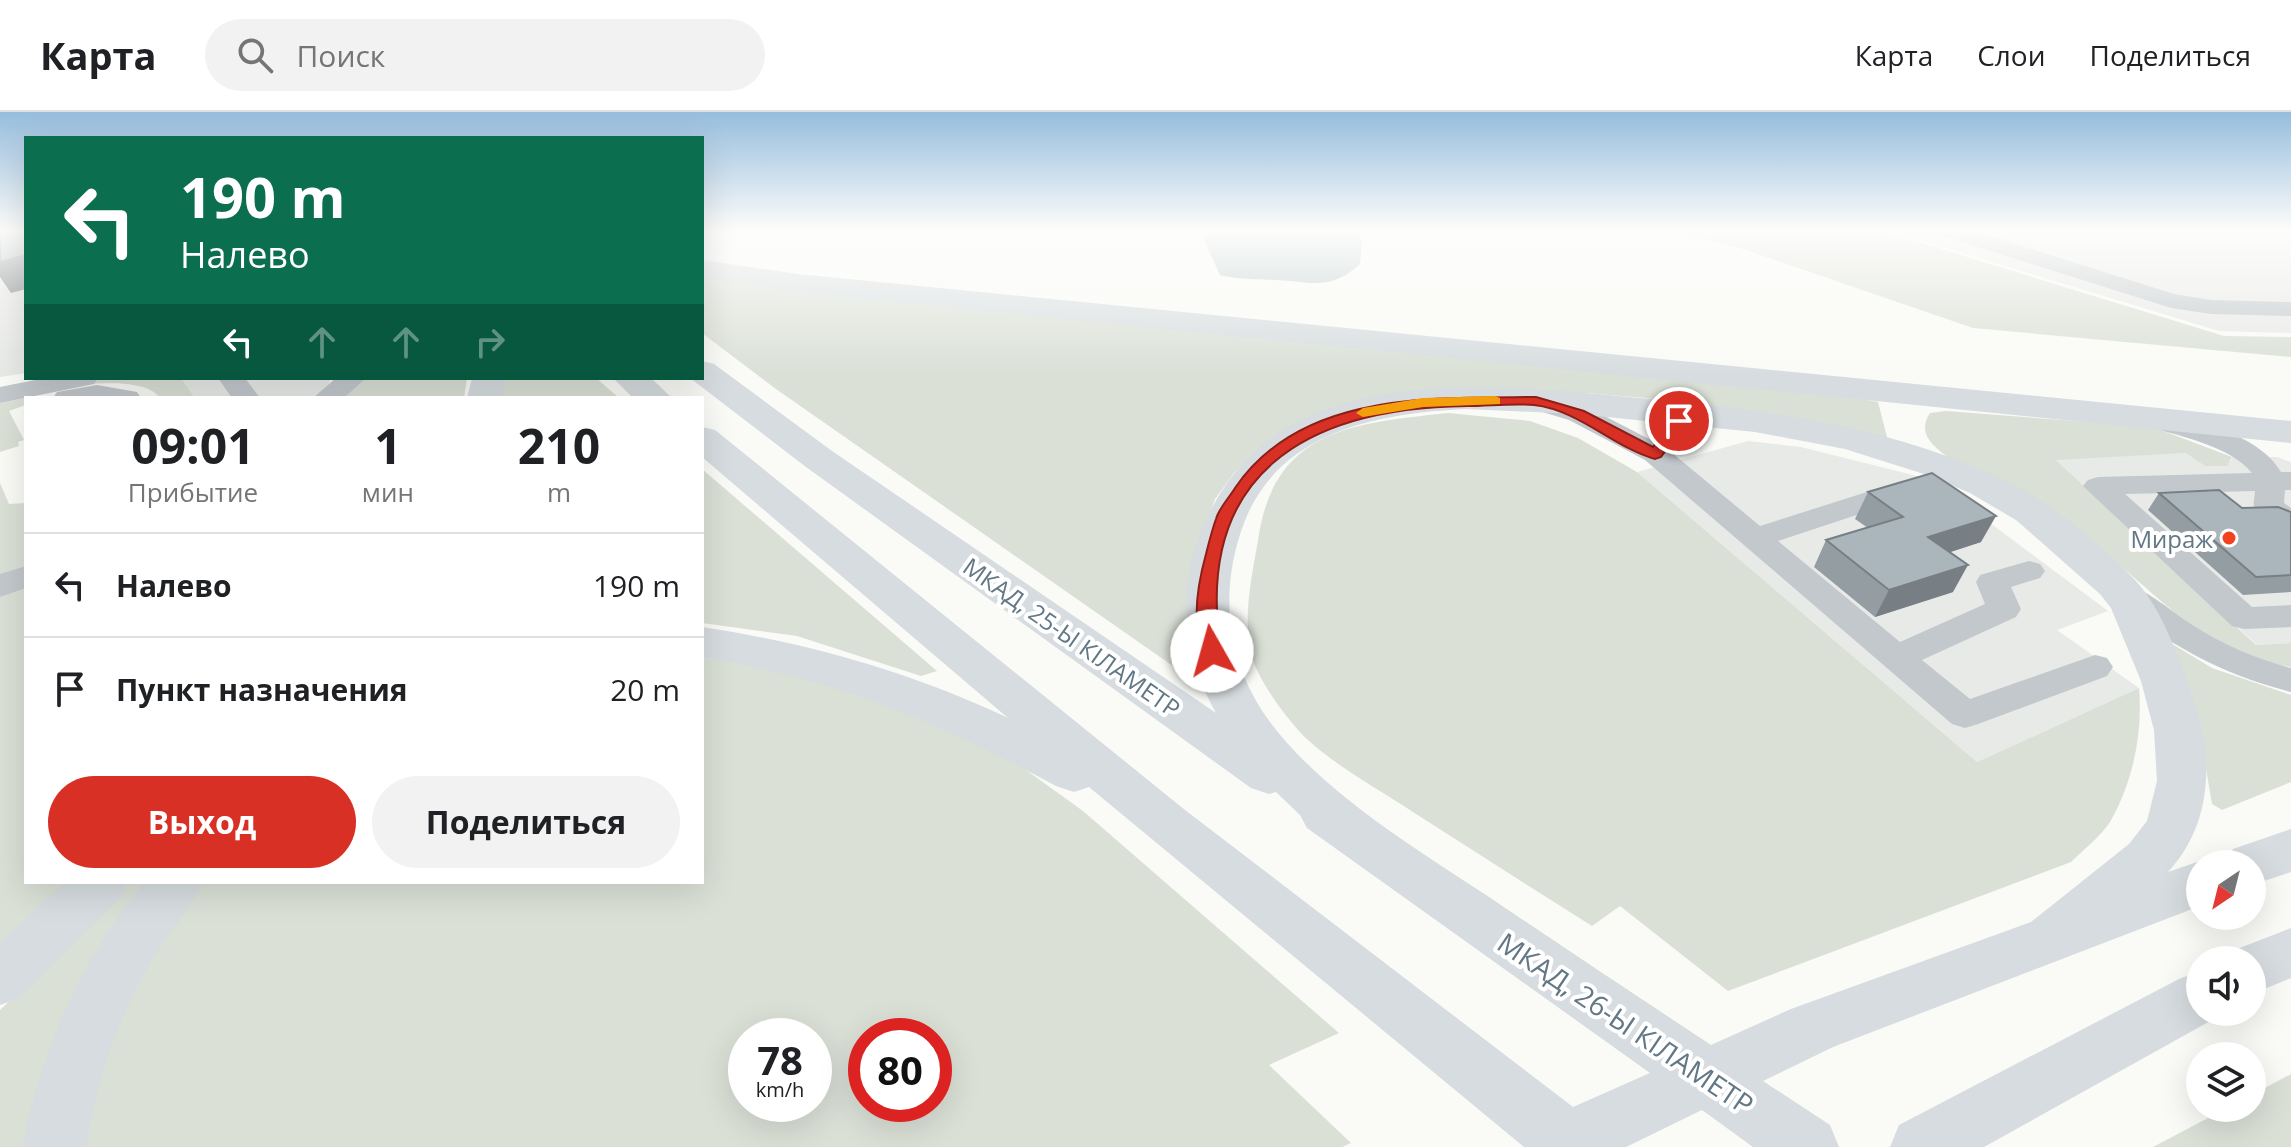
<!DOCTYPE html>
<html lang="ru">
<meta charset="utf-8">
<style>
:root{--surface:#fff;--page:#f2f2f2;--text:#202124;--muted:#757577;--line:#e0e0e0;--accent:#d93025}
body{margin:0;font-family:"Open Sans",sans-serif;background:var(--page);color:var(--text);height:100vh;display:flex;flex-direction:column;font-size:30px;white-space:nowrap}
*{box-sizing:border-box;margin:0}
p{font-size:26px;color:var(--muted)}
.icon{flex:none;width:44px;height:44px;fill:none;stroke:currentColor;stroke-width:2;stroke-linecap:round;stroke-linejoin:round}
.map{position:relative;flex:1;overflow:hidden}
.panel{position:absolute;left:24px;top:284px;width:680px;height:488px;display:flex;flex-direction:column;background:var(--surface);border-radius:0px;box-shadow:0 8px 32px #0002}
.panel>*{flex:none}
.banner{position:absolute;left:24px;top:24px;width:680px;height:244px;border-radius:0px;box-shadow:0 8px 32px #0002;background:#0b6e4f;color:#fff;overflow:hidden}
.needle{width:52px;rotate:215deg}
.controls{position:absolute;left:2186px;top:738px;display:grid;gap:16px}
.controls a{display:grid;place-items:center;width:80px;height:80px;border-radius:50%;background:var(--surface);box-shadow:0 8px 32px #0002;font-size:40px}
.speed{position:absolute;left:728px;top:906px;display:flex;gap:16px;font-size:40px;font-weight:700;text-align:center}
.speed>*{display:grid;place-content:center;width:104px;height:104px;border-radius:50%;background:var(--surface);box-shadow:0 8px 32px #0002;line-height:1}
.speed small{font-size:20px;font-weight:400}
.speed .limit{border:12px solid #d22;background:#fff;color:#111}
.pin{position:absolute;display:grid;place-items:center;width:68px;height:68px;color:#fff;margin:-34px;border:4px solid #fff;border-radius:50%;box-shadow:0 2px 8px #0007}
.me{position:absolute;width:88px;margin:-44px;rotate:353deg;stroke-linejoin:round;filter:drop-shadow(0 0 6px #0008)}
.turn{display:flex;align-items:center;gap:28px;height:168px;padding:0 24px;font-size:36px}
.turn .icon{width:104px;height:104px;stroke-width:2.5}
.turn b{display:block;font-size:56px;line-height:68px}
.lanes{display:flex;align-items:center;height:76px;padding:0 24px;background:#0003;justify-content:center;gap:40px;direction:ltr}
.lanes .off{opacity:.35}
.eta{display:flex;justify-content:space-evenly;align-items:center;height:136px;text-align:center}
.eta b{font-size:48px;font-weight:700;line-height:56px}
.button{display:flex;gap:16px;margin-top:auto;padding:16px 24px}
.button a{flex:1;height:92px;border-radius:48px;background:var(--accent);color:#fff;font-size:32px;font-weight:700;line-height:92px;text-align:center}
.button a+a{background:var(--page);color:var(--text)}
ul{padding:0;list-style:none}
li{display:flex;align-items:center;gap:24px;height:104px;padding:0 24px;border-top:2px solid var(--line)}
li div{flex:1}
li b{display:block;font-size:30px}
li em{font-style:normal}
header{display:flex;align-items:center;gap:48px;box-sizing:border-box;height:112px;padding:0 40px;background:var(--surface);border-bottom:2px solid var(--line)}
header strong{font-size:38px}
nav{display:flex;gap:44px;margin-inline-start:auto;font-size:28px}
.search{width:560px;height:72px;background:var(--page);display:flex;align-items:center;gap:20px;box-sizing:border-box;padding:0 28px;border-radius:44px;color:var(--muted);font-size:30px}
.map>svg:first-child{display:block}
.built{fill:#e8eae8}
.green{fill:#dae0d6;fill-rule:evenodd}
.water{fill:#bbcacd}
.lines{fill:none;stroke-linecap:round;stroke-linejoin:round}
.minor{fill:#c2c8cc;fill-rule:evenodd}
.highway{fill:#d6dcdf;fill-rule:evenodd}
.wall{fill:#939da2}
.shaded-wall{fill:#787f84}
.building{fill:#abb6bc;stroke:#787f84;stroke-width:2}
.route{fill:#d93025;stroke:#8d1f18;stroke-width:2}
.slow{fill:#f59e0b}
.poi-dot{fill:#f4421e;stroke:#fff;stroke-width:3}
.labels{text-anchor:middle;dominant-baseline:central;stroke-width:8;stroke-linejoin:round;paint-order:stroke}
.poi-label{font-size:24px;fill:#627885;stroke:#fff;text-anchor:end}
.street-label{font-size:24px;fill:#627885;stroke:#fff}
.near-street-label{font-size:28px;fill:#627885;stroke:#fff}
</style>
<header>
<strong>Карта</strong>
<div class="search"><svg class="icon" aria-label="search" viewBox="0 0 24 24"><circle cx="10" cy="10" r="6"/><path d="M15 15l6 6"/></svg>Поиск</div>
<nav><a>Карта</a><a>Слои</a><a>Поделиться</a></nav>
</header>
<div class="map">
<svg width="2291" height="1035" viewBox="0 0 2291 1035">
<rect width="100%" height="100%" fill="#fafaf7"/>
<path class="built" d="M0,119H26V261L0,265Z
M1890,119H2291V221L2219,219Z
M181,266H330L327,286H195Z
M1748,329L1801,335L1921,365L1986,408L2108,499L2057,518L2139,576L1977,650L1637,360Z
M2186,341L2231,349L2232,345H2277L2291,350V531L2257,533L2055,347Z"/>
<path class="green" d="M1676,119H1883L2224,224L2291,225V245L1973,216L1746,138Z
M702,165L917,191L1838,283L1878,290L1888,329L1720,295L1657,287L1587,281L1420,284L1252,343L1234,361L1215,387L1204,418L1192,525L1203,575L776,277L702,221Z
M104,266H181L195,286H160C147,267 99,271 78,273Z
M363,266H467L464,286H344Z
M502,266H596L619,286H499Z
M35,284L43,286H26V293L9,299L24,328L18,330L19,334L0,340V291Z
M1946,299L2153,315L2232,345L2227,354H2205L2186,341L2056,348L2256,533L2291,531V555C2196,540 2149,471 2077,418C2041,392 1992,371 1953,349C1937,337 1915,323 1930,301Z
M1448,301L1530,309L1578,326L1637,360L1977,650L2139,576C2143,621 2133,670 2110,710C2101,724 2083,738 2071,750L1728,879L1620,794L1592,814C1532,776 1472,738 1413,700C1378,677 1339,656 1308,628C1289,611 1257,567 1251,542C1242,503 1253,460 1259,422C1277,315 1358,311 1448,301Z
M702,357L937,559L921,564L797,524L702,511Z
M0,371L9,392L26,391V454L0,464Z
M26,474V770H65L0,834V485Z
M2169,530L2212,556L2291,583V670L2222,698L2212,692L2198,610Z
M702,545L755,553L865,581L1012,648L1083,699L1339,921L1269,953L1351,1031L1342,1035H70L79,979L192,770H702ZM746,924H814V992H746ZM866,924H934V992H866Z
M128,770H159L25,1035H0V898L78,824Z
M2291,962V1035H2153L2227,996H2252V983Z"/>
<path class="water" d="M1204,119H1357L1362,129L1360,152C1330,179 1313,170 1277,168C1257,167 1240,168 1220,163L1205,130Z"/>
<g class="lines">
<path class="minor" d="M1940,119H1974L2174,182L2211,188L2291,190V204L2211,202L2171,196L1943,124Z
M45,266H98L94,272L0,291V275Z
M218,266H245L260,286H232Z
M336,266H366L344,286H313Z
M97,273L137,280L141,286H53L57,280Z
M1536,281L1589,296L1651,328C1664,310 1677,289 1703,295L1707,301L1689,315L1671,340L1760,414L1895,371L1906,368L1917,371L1921,377L1917,383L1778,429L1900,530L1985,492L1976,470L1980,463L2029,449L2040,452L2045,459L2040,466L2011,475L2021,497L2016,505L1922,548L1970,587L2095,543L2107,546L2113,555L2107,564L1978,612L1965,616L1952,612L1645,348L1569,308L1526,295L1522,289L1526,283Z
M2151,298C2192,308 2259,321 2281,360H2291V378H2285L2284,391L2291,396L2289,419C2278,417 2257,406 2254,394C2253,389 2255,384 2255,379L2125,382L2252,495L2291,493V515L2244,517L2232,514L2083,374L2088,368L2098,365L2252,361C2228,332 2176,324 2141,312L2137,306L2141,300Z
M26,454V476L0,485V462Z
M2125,472C2150,479 2172,500 2194,514C2224,533 2256,547 2291,556V580C2218,561 2174,534 2113,491L2109,483L2113,475Z"/>
<path class="highway" d="M702,148L798,162L2291,309V331L798,180L702,166Z
M702,249L714,252L832,339L1216,601C1185,546 1176,482 1200,422C1217,379 1245,340 1286,316C1383,260 1522,275 1629,285C1754,296 1884,312 1999,366C2049,389 2097,428 2135,468C2163,498 2179,547 2193,586C2214,644 2213,712 2168,760L2200,749L2209,752H2200V794L1833,935L1763,969L1830,1013L1839,1035H1753L1702,998L1626,1035H1524L1089,675L1074,680L1056,674C941,611 833,566 702,545V515C808,531 911,560 1008,606L702,345V315L715,318L1185,698L1573,995L1650,961L1307,716L1300,703L1276,680L1269,682L1251,676L806,355L690,266H702ZM1466,297L1577,302L1755,320L1845,337L1927,363L1970,381L2016,408L2100,482L2111,496L2141,569L2154,618L2157,669L2147,709L2129,732L2031,810L1791,897L1711,933C1637,884 1563,835 1489,785C1413,735 1300,667 1255,587C1224,532 1222,469 1244,411C1279,319 1379,301 1466,297Z
M472,266H506L503,286H467Z
M613,266H651L672,286H633Z
M2291,717V760L2252,773V752H2225L2233,737Z
M65,770H128L120,786L20,886L0,893V831Z
M145,770H204C190,798 168,821 152,848C117,906 97,968 86,1035H22C41,938 82,846 145,770Z
M2291,816V866L2252,882V848H2228L2232,839Z
M2200,859V900H2222L2221,903L1984,1035H1890L1899,1013L2179,867Z"/>
</g>
<path class="wall" d="M1868,380L1981,430L1950,440L1953,480L1875,505L1814,455L1826,428L1868,416L1855,407Z
M2159,381L2242,396L2291,400V480L2243,483L2148,398Z"/>
<path class="shaded-wall" d="M26,143V177L11,181L0,165V150Z
M1996,404L1981,430L1914,452L1928,425Z
M1968,453L1953,480L1875,505L1889,478Z"/>
<path class="building" d="M0,119H26V143L0,150Z
M1932,361L1996,404L1928,425L1968,453L1889,478L1826,428L1903,405L1868,380Z
M2219,378L2242,396L2278,395L2291,400V463L2256,465L2159,381Z"/>
<linearGradient id="sky" x2="0" y2="1"><stop stop-color="#96bddd"/><stop offset="0.45" stop-color="#fdfdfb"/><stop offset="1" stop-color="#fdfdfb" stop-opacity="0"/></linearGradient>
<rect width="2291" height="264" fill="url(#sky)"/>
<path class="route" d="M1536,285L1584,299L1653,335L1674,305L1679,304L1687,309L1661,345L1655,347C1613,335 1579,298 1534,293C1512,291 1489,294 1467,294C1307,296 1193,361 1221,539L1219,544H1206C1190,515 1198,471 1206,442C1209,430 1212,418 1216,407C1219,396 1229,386 1235,376C1301,279 1432,286 1536,285Z"/>
<path class="slow" d="M1495,284L1500,286V292L1423,295L1363,305L1356,301L1363,296L1423,286Z"/>
<circle class="poi-dot" cx="2229" cy="426" r="8"/>
<g class="labels">
<g class="poi-label">
<text x="2213" y="426">Мираж</text>
</g>
<g class="street-label">
<text transform="translate(1072 525) rotate(35)">МКАД, 25-Ы КІЛАМЕТР</text>
</g>
<g class="near-street-label">
<text transform="translate(1626 911) rotate(34)">МКАД, 26-Ы КІЛАМЕТР</text>
</g>
</g>
</svg>
<div class="controls">
<a><svg class="needle" viewBox="-14 -14 28 28"><path d="M0-13l5 13h-10z" fill="#e53935"/><path d="M0 13l5-13h-10z" fill="#757577"/></svg></a>
<a><svg class="icon" aria-label="sound" viewBox="0 0 24 24"><path d="M4 9h4l5-4v14l-5-4H4zM17 9q2 3 0 6"/></svg></a>
<a><svg class="icon" aria-label="layers" viewBox="0 0 24 24"><path d="M12 4l9 5-9 5-9-5zM3 14l9 5 9-5"/></svg></a>
</div>
<div class="speed"><div>78<small>km/h</small></div><div class="limit">80</div></div>
<div class="pin" style="left:1679px;top:309px;background:#d93025"><svg class="icon" aria-label="arrive" viewBox="0 0 24 24"><path d="M6 21V4h12l-3 4 3 4H6"/></svg></div>
<svg class="me" style="left:1212px;top:539px" viewBox="-20 -20 40 40"><circle r="19" fill="#fff"/><path d="M0-13L10 11 0 6-10 11z" fill="#d93025"/></svg>
<div class="banner">
<div class="turn"><svg class="icon" aria-label="left" viewBox="0 0 24 24"><path d="M17 20v-9H6M10 6l-5 5 5 5"/></svg><div><b>190 m</b>Налево</div></div>
<div class="lanes"><svg class="icon" aria-label="left" viewBox="0 0 24 24"><path d="M17 20v-9H6M10 6l-5 5 5 5"/></svg><svg class="icon off" aria-label="ahead" viewBox="0 0 24 24"><path d="M12 20V5M6 11l6-6 6 6"/></svg><svg class="icon off" aria-label="ahead" viewBox="0 0 24 24"><path d="M12 20V5M6 11l6-6 6 6"/></svg><svg class="icon off" aria-label="right" viewBox="0 0 24 24"><path d="M7 20v-9h11M14 6l5 5-5 5"/></svg></div>
</div>
<section class="panel">
<div class="eta">
<div><b>09:01</b><p>Прибытие</p></div>
<div><b>1</b><p>мин</p></div>
<div><b>210</b><p>m</p></div>
</div>
<ul>
<li><svg class="icon" aria-label="left" viewBox="0 0 24 24"><path d="M17 20v-9H6M10 6l-5 5 5 5"/></svg><div><b>Налево</b></div><em>190 m</em></li>
<li><svg class="icon" aria-label="arrive" viewBox="0 0 24 24"><path d="M6 21V4h12l-3 4 3 4H6"/></svg><div><b>Пункт назначения</b></div><em>20 m</em></li>
</ul>
<div class="button"><a>Выход</a><a>Поделиться</a></div>
</section>
</div>
